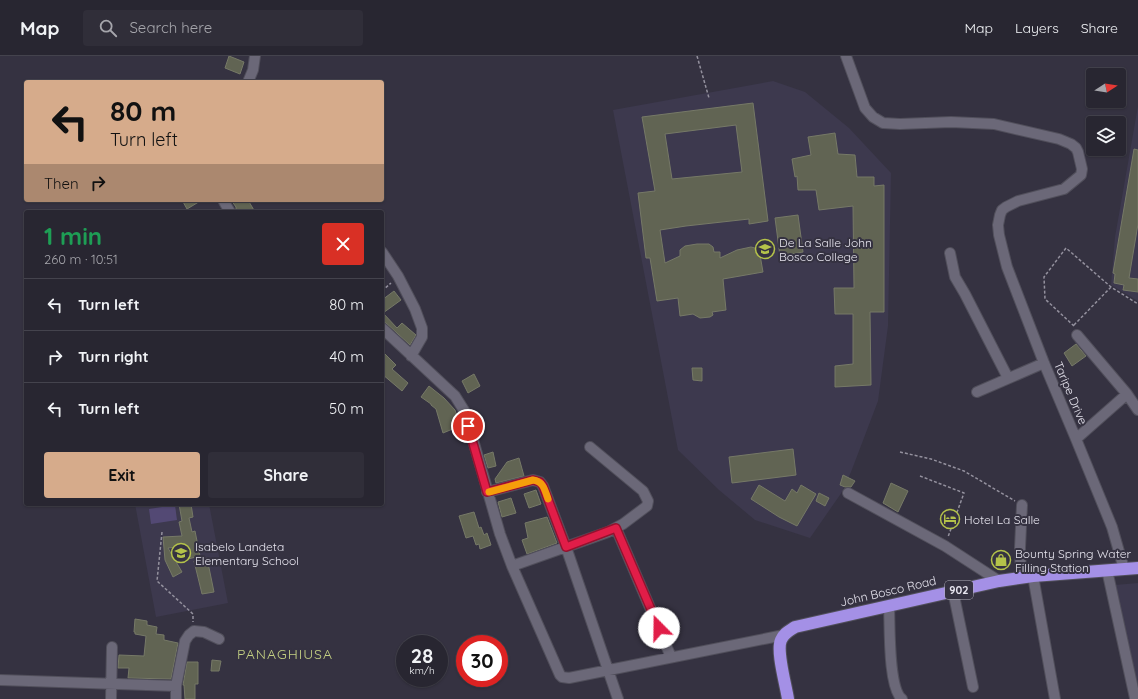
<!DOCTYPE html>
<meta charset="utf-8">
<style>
:root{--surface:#282631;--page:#302e39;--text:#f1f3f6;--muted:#a5a5ab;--line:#44434d;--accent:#d6ab8b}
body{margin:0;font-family:Quicksand,sans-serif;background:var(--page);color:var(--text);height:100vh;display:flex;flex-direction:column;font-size:15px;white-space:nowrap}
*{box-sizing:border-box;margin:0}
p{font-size:13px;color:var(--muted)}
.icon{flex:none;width:22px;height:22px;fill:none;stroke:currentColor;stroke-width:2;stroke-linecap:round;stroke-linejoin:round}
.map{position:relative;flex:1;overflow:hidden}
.sheet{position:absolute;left:24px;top:154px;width:360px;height:296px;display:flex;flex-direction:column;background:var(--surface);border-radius:4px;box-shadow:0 1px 3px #0004,0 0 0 1px var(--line)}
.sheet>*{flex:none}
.hud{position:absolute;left:24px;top:24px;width:360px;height:122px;border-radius:4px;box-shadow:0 1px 3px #0004,0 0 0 1px var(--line);background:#d6ab8b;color:#111;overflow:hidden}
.needle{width:26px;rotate:78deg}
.fabs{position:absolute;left:1086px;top:12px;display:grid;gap:8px}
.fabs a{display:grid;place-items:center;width:40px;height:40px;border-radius:4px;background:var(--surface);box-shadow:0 1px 3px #0004,0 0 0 1px var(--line);font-size:20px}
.speed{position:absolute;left:396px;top:579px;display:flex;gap:8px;font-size:20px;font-weight:700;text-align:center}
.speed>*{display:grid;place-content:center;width:52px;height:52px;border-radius:50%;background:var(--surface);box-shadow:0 1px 3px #0004,0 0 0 1px var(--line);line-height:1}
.speed small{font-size:10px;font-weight:400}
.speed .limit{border:6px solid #d22;background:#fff;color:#111}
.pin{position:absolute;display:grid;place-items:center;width:34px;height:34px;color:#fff;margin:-17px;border:2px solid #fff;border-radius:50%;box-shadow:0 1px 4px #0007}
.me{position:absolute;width:44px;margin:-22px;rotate:338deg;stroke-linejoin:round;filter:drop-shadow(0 0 3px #0008)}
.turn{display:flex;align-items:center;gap:14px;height:84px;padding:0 20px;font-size:18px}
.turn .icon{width:52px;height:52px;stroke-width:2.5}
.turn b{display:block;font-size:28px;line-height:34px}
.then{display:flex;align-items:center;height:38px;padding:0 20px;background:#0003;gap:8px;font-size:15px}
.round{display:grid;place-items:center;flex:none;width:42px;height:42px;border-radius:4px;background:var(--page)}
.headline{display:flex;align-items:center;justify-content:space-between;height:68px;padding:0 20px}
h1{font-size:24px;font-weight:700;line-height:30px;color:#1e9e55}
.action{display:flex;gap:8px;margin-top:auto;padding:8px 20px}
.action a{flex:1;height:46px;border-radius:4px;background:var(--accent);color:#111;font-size:16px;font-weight:700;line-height:46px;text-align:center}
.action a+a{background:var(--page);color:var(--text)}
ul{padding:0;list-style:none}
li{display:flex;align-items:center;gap:12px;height:52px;padding:0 20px;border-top:1px solid var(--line)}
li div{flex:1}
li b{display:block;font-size:15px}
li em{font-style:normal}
header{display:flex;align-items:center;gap:24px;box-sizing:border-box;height:56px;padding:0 20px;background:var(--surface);border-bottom:1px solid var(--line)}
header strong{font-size:19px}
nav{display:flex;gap:22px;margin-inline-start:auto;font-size:14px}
.search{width:280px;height:36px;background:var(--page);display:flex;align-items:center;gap:10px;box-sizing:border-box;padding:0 14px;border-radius:4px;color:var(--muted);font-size:15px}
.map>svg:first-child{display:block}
.built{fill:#3d394e}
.green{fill:#534974}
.building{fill:#616453;stroke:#767967;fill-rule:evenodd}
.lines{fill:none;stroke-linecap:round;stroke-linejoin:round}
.minor-casing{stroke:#514f5b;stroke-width:12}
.highway-casing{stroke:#514f5b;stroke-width:14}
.path{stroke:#94919e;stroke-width:1.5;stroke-dasharray:3 2;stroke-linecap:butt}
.minor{stroke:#6b6878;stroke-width:10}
.highway{stroke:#a490e6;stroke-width:12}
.route-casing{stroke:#92132f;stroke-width:10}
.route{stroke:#e11d48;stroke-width:7}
.slow{stroke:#f59e0b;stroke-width:7}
.labels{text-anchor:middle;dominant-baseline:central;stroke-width:4;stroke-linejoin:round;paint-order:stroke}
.shield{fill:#353241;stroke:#b1afba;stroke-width:1}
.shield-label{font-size:11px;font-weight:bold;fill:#e6e4ee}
.poi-label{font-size:12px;fill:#e6e4ee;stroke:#353241;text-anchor:start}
.street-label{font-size:12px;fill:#e6e4ee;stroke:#353241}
.quarter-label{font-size:14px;letter-spacing:1px;fill:#c4d083;stroke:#353241}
</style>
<header>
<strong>Map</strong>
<div class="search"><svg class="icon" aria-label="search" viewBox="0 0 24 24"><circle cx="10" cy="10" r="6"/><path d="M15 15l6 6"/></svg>Search here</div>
<nav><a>Map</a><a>Layers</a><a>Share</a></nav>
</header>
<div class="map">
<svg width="1138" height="643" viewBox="0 0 1138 643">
<rect width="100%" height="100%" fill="#353241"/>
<path class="built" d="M773,25L805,36L849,72L891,117L888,270L878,345L851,416L842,436L810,482L755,464L719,434L678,394L613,54Z
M1138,50V245L1111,229L1115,181Z
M135,448H209L228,547L156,561Z
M1138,527V633L1115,529Z"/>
<path class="green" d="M175,449L177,464L151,468L149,453Z"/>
<path class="building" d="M229,0L244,6L240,18L225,12Z
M753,47L768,165L749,168V163L686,170L660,174L665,207L680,200V194L685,190L697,188H709L713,191L714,196H720V202L737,194L751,191L759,193L763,216L723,223L726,254L712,256L713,259L710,261L700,262L693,258L680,260L678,242L657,245L650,202H646L638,137L655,135L642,61ZM736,69L742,116L672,123L665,78Z
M835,77L838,98L855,99L857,121H874V130L884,129V256H870L871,329L835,331V310L853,308V258H835L834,232H854L853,150L819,154L816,134H798L797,120L795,121L792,103L811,99L808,81Z
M1134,93L1138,94V168L1129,222L1138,223V236L1123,234L1124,229L1114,227L1115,218L1113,217Z
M182,144H202L187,153Z
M231,144H248L255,156H236V151Z
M798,159L803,196L780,200L775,162Z
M394,235L401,244L383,257L397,272L402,267L416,279L410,289L386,267L382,266V244Z
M1076,288L1086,300L1072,310L1064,297Z
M382,295L396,309L392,313L408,327L402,335L382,318Z
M692,312H702V325L693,324Z
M474,318L480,330L468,337L462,325Z
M429,330L444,342L455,354L460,370L443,377L436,353L431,349V348L421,341Z
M793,393L796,419L732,427L729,401Z
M493,396L496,410L488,412L484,399Z
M519,402L524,420L496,427L495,423L507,406Z
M843,419L855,425L851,431H845L840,429Z
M891,427L908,435L898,456L883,447Z
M759,429L785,445L792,433L797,437L801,429L816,438L797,470L779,461L751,443Z
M536,434L541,448L529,452L524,438Z
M819,437L829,442L825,450L816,445Z
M511,442L516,457L502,461L498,446Z
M179,448H191L193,461L189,462L192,476L195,475L200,500L188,503L185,490L168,492L182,516L173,521L165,504L163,481L182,480L179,466L182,465Z
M474,456L479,472L481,471L484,479L487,477L491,489L480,493L479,488L476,489L473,480L466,482L459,460Z
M547,461L557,487L527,498L522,484L528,482L525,467Z
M207,502L214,536L202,538L194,505Z
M135,563L147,565V569L157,571L156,578L164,579V584L178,587L171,623L128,622L129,612H118L119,599L144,600L146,580L135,578V576H134Z
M212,604L221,605L219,615H211Z
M187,606H198V628H195V643H185L184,629H183Z"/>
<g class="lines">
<g class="minor-casing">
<path id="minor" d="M846,0L865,52L873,61L883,67L900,68L951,66L994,68L1059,83L1071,88L1076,92L1078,96L1082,113L1081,119L1064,133L1018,145L1006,151L1002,154L1000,159L998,169L999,179L1007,211L1044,307L1076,383L1112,471L1124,513
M248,26L253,14L255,0
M223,144L230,156
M382,196L398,220L415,253L422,272V281L411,300
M950,197L955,221L965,238L1008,322
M382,272L455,340L465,356L500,478L512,510L560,619L562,621L569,622L784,579
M1077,279L1127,338L1138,354
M977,336L1044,307
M1076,383L1127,338
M487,436L533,424L540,426L543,430L566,491L618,643
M848,437L945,490L999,525
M616,472L671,601
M512,510L608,476L623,468L647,450L648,445L643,435L590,391
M1107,514L1135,642
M1033,520L1055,643
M1021,522L1020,492L1022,449
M953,535L973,631
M889,550C890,569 888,632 902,643
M0,624L176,630
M111,643L112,591
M176,643V630L185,585L189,579L194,575L204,576L219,583"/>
</g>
<g class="highway-casing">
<path id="highway" d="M788,643C786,629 776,595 781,584C784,577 789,575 795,571L999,525L1033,520L1138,512"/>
</g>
<path class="path" d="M697,0L709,42
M382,235L391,227
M1074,269L1111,231
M1074,270L1045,243L1044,221L1066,192L1111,231L1138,248
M900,396L931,403L964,415L1015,445
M920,420L964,437L948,481
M162,476L157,525L193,558V566"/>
<use href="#minor" class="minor"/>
<use href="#highway" class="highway"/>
</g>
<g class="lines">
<g class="route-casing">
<path id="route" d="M468,370L487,436L533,424L540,426L543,430L566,491L616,472L659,572"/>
</g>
<use href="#route" class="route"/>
<path class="slow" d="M489,436L533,424C543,425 545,434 548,443"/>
</g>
<defs>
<g id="university-ring" transform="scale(1)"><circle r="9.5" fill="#353241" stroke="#b4c24a" stroke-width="1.5"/><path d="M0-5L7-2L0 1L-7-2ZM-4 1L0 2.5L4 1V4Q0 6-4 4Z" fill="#b4c24a"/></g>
<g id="hotel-ring" transform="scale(1)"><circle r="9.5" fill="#353241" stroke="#b4c24a" stroke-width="1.5"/><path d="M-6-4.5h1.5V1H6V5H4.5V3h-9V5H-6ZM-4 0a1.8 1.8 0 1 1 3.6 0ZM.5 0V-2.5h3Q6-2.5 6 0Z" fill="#b4c24a"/></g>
<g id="school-ring" transform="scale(1)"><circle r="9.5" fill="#353241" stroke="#b4c24a" stroke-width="1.5"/><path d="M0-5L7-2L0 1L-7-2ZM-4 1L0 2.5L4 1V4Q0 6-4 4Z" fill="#b4c24a"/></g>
<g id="shop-ring" transform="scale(1)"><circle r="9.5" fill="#353241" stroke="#b4c24a" stroke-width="1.5"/><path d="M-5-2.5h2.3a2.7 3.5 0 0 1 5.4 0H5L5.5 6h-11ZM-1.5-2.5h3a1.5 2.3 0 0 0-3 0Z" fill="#b4c24a"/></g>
</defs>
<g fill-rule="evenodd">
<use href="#university-ring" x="765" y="193"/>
<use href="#hotel-ring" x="950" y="463"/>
<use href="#school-ring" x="181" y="497"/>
<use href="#shop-ring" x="1001" y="504"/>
</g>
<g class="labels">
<rect class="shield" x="945" y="525" width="28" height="18" rx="3"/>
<g class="shield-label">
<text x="959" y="534">902</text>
</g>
<g class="poi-label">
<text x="779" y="186">De La Salle John<tspan x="779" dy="14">Bosco College</tspan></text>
<text x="964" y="463">Hotel La Salle</text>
<text x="195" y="490">Isabelo Landeta<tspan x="195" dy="14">Elementary School</tspan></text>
<text x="1015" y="497">Bounty Spring Water<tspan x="1015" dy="14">Filling Station</tspan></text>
</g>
<g class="street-label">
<text transform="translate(1071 337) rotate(67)">Taripe Drive</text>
<text transform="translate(888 535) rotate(-13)">John Bosco Road</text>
</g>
<g class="quarter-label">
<text x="285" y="598">PANAGHIUSA</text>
</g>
</g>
</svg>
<div class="fabs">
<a><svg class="needle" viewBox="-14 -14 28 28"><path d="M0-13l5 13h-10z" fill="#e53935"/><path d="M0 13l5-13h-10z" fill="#a5a5ab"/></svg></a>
<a><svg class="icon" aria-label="layers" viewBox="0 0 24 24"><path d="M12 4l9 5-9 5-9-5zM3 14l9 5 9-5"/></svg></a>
</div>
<div class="speed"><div>28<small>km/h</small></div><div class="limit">30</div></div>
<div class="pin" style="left:468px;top:370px;background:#d93025"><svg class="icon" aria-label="arrive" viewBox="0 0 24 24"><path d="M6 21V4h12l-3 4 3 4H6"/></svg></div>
<svg class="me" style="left:659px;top:572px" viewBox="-20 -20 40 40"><circle r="19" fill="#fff"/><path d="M0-13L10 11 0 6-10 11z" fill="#e11d48"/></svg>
<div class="hud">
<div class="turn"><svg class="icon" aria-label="left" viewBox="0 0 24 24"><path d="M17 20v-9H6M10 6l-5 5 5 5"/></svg><div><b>80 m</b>Turn left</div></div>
<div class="then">Then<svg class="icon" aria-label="right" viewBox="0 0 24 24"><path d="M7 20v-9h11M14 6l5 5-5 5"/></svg></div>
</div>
<section class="sheet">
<div class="headline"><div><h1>1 min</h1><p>260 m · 10:51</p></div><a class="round" style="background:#d93025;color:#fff"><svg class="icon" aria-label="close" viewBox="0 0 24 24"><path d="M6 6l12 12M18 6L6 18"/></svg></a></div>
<ul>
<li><svg class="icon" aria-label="left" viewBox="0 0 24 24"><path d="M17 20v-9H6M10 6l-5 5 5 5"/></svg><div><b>Turn left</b></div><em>80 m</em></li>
<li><svg class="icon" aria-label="right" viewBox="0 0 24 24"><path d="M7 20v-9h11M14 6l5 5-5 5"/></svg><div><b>Turn right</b></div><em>40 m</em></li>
<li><svg class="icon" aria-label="left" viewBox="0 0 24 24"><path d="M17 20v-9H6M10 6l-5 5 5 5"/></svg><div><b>Turn left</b></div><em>50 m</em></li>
</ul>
<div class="action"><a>Exit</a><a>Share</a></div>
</section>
</div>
